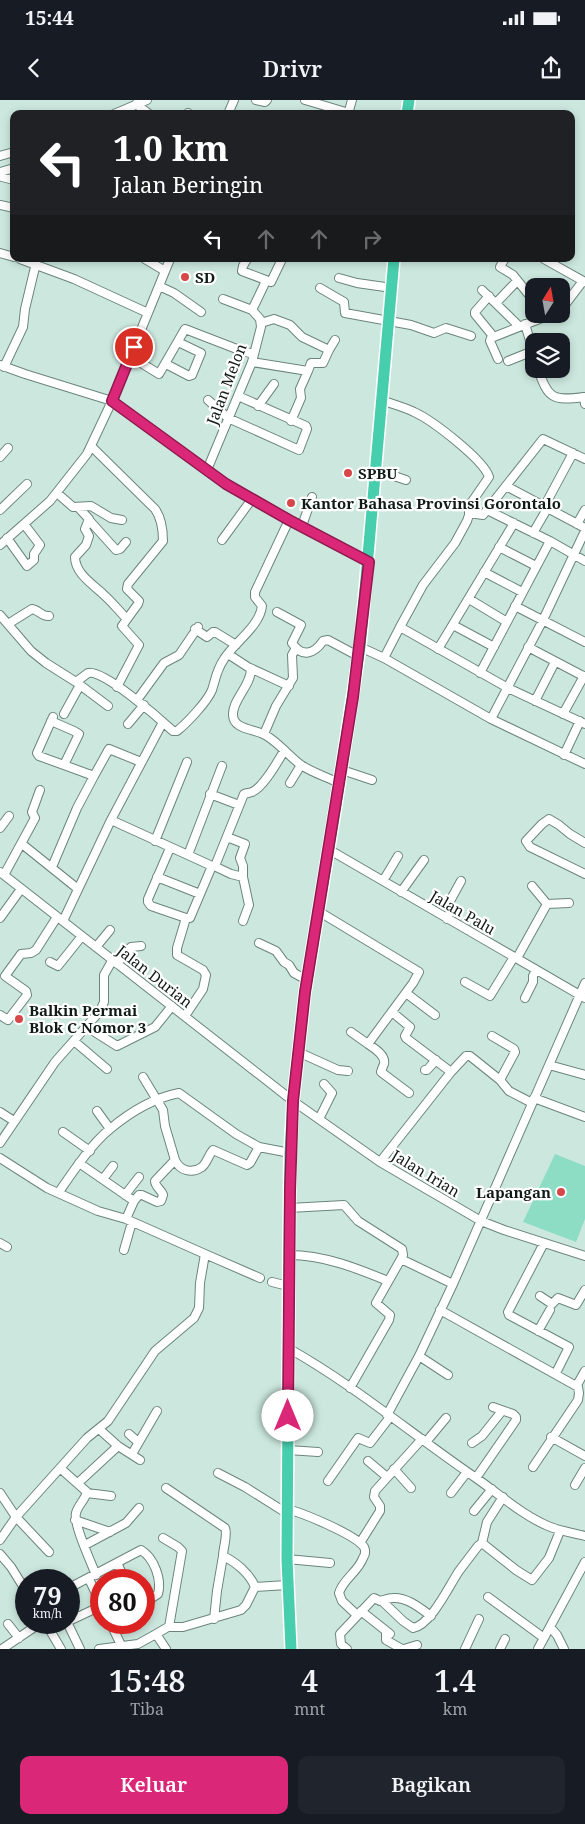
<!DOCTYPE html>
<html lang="id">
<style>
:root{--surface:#171b24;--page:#20242c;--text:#f1f3f6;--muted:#9ea1a6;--accent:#db2777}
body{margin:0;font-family:"Noto Serif",serif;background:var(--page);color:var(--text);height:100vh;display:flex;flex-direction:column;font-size:19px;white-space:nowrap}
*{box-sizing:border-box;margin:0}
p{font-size:16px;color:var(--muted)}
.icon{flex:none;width:28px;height:28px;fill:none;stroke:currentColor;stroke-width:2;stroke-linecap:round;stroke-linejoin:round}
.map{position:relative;height:1549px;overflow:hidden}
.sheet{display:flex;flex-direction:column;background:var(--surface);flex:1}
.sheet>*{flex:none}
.banner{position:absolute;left:10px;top:10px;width:565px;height:152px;border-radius:10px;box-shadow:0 2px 8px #0003;background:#202124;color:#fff;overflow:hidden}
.needle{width:32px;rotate:11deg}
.controls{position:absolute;left:525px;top:178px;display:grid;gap:10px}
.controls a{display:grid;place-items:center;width:45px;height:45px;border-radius:10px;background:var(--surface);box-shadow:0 2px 8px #0003;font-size:25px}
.speed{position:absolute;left:15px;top:1469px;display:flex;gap:10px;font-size:25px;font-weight:700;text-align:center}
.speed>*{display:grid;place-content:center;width:65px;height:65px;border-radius:50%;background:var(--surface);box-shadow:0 2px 8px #0003;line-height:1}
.speed small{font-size:12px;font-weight:400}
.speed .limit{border:8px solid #d22;background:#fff;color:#111}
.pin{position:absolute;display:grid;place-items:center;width:42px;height:42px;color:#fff;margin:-21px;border:2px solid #fff;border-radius:50%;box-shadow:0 1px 5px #0007}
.me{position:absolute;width:55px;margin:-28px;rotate:0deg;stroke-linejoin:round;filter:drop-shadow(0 0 4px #0008)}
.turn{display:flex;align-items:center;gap:18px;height:105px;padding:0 20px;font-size:22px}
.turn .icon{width:65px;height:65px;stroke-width:2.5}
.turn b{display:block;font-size:35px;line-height:42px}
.lanes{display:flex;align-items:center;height:48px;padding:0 20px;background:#0003;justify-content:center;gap:25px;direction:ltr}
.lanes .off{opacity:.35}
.eta{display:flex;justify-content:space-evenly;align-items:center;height:85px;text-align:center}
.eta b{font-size:30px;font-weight:600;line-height:35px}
.cta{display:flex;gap:10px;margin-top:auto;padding:10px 20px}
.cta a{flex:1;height:58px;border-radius:10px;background:var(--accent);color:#fff;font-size:20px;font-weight:600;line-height:58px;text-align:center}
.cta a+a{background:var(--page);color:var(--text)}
.status{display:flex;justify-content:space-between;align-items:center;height:35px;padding:0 25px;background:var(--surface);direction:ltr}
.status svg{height:14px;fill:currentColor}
header{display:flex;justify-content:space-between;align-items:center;height:65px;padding:0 20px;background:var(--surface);font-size:22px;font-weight:600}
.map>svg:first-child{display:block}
.green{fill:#8dddc5}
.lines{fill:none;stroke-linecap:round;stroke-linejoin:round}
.minor-casing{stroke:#6b857c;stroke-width:10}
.highway-casing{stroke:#fff;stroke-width:14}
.minor{stroke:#fff;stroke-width:8}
.highway{stroke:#47ceac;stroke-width:11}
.route-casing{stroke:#8e194d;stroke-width:12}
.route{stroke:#db2777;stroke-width:9}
.poi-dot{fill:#d6474a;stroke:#fff;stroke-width:2}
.labels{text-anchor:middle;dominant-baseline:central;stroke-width:4.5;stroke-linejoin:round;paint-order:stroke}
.poi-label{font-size:15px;font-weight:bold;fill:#101a16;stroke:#fff;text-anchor:start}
.street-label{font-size:15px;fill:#101a16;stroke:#fff}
</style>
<div class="status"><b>15:44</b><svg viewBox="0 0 49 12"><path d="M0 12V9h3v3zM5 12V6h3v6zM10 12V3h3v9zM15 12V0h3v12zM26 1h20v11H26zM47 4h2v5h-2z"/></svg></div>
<header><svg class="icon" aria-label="back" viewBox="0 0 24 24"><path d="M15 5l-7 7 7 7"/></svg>Drivr<svg class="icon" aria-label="share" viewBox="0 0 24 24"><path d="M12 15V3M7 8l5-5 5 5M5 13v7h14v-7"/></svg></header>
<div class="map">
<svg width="585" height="1549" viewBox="0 0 585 1549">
<rect width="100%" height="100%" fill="#cce8de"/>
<path class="green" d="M555,1054L585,1066V1119L576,1142L523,1122Z"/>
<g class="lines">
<g class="minor-casing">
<path id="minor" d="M256,0L265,2L267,0
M305,0L349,13
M136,4L149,14
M114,14L147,0
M188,14V13
M228,14L234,0
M348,14L352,0
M0,56L14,52
M14,68L1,72L2,77L14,80
M0,105L14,108
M0,153L14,157
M20,159L74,179L148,213
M145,159L165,171
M247,159L243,166L242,171L271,182L282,159
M544,159L585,182
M504,160L500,167L513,175L534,201
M339,178L357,183L392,188
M159,186L174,193L201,212
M320,188L344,202L345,213L411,225L434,233L446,228L471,236
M482,190L519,226
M489,196L475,212V214L493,236
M223,199L252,210
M496,203L517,181
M561,210L583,181
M525,224L534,254
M329,250L335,240
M130,256L159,274L185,229L242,251L254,254
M498,259L490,241L491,238L552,214
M508,261L533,251
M252,262L308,271L311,263H323L329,250L302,237L290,225L274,219L261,223
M166,264L189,276L192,275L201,253L178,242
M0,265L25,274L112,301L226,384L289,420L369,462
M4,267L23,227L25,209L36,163
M538,269C548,299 553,301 584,297L585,304
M208,300L228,318L299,350L307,329L306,326L238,296
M381,300C392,304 404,307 414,312C432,320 484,360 489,377L469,406V415L467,421L455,443L423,485L400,527L508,588L585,624
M258,306L274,284
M291,321L301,298L300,289L308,271
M91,346L155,409C162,419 163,430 163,441L128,484L127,489L139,501L138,504L122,526L139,545L117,587
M0,357L8,348
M207,370L252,262L261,227L260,219L252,210L266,181
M376,370L406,380
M506,386L585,428
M57,393L73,407L91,406L111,418L122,420
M78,407L89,419L85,429L89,436L86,445L75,457C75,474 94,485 104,495C112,502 119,511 127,519
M544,407L573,353
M0,410L27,384
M487,410L550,441L585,461
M469,413L483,415L543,339L585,359
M89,420L116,450L120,449L126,442
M577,424L585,410
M302,426L312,397
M533,433L547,409
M7,438L27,466L34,460V454L40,445L24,424
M222,440L252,399
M0,445L50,401L87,354L112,301L170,159
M499,447L536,466
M484,472L522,492
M469,499L507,522
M515,506L585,542
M277,512L301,525L292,543C302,558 314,554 323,541L328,540L358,556
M0,515L31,551L46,563L76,582L88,573C103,569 160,619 173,631H177C187,623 207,602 212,590C216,578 216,571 224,559C234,543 260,526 262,506L255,497V492L289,420
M8,524L32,509C39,510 42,517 49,516
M453,525L494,547
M195,529L207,537L213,532H215L236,545
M360,547L384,558L491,619L585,664
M528,547L585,577
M438,549L514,423
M228,554L251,569C251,586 232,600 233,615C233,629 253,629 263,634C274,638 290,657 301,665C313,673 327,677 339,683
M384,558L400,527
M250,568L289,586
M480,573L550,441
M76,582L108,606
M137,600L164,563L179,555L198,527
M535,601L555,562
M64,614L80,585
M563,614L584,576
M491,619L543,520L585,431
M51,621L74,631L79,634L64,665
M128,624L144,605
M264,634L276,606L293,578L292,555L296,548
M564,655L580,621
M342,670L372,680
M94,676L109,649L141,662
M290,683L301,665
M210,694L239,705
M111,720L212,766H215L244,694C247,693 249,693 252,692C263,688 278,661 284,651
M0,728L9,716
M227,737L245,744L240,758L243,766V777
M155,741L187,662
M585,743L570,734L559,725L549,719L542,724L526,741L530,747L585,774
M22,744L78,789
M170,748L148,799V802L151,806L186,818H190L212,766
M328,749L585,898
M188,755L222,666
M214,766L231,774L243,777L249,805L243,821
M52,767L77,708L94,676L39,656L37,653L53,617
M0,772L293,1001L380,1062L481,1121L504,1130L585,1156
M4,775L35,718L32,712L40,690
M157,777L200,794
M383,781L398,756
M532,786L547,804
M401,792L424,760
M318,811L419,872L413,883L368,944L351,932
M0,818L21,789
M447,819L450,812V801L461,781
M63,821L111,720L163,622
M259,843L276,851L284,862L289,865L294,873L307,880
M96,847L110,830
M517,858L547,804L569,803
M50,862L58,866L82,836
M117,864L131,847L141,846
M465,882L490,896L514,857
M406,893L435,915
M525,898L533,882V876L536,870
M392,912L410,927L405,936L406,938L451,972
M0,915L8,920L27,895L26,891L5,876L21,854L31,853L36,850L57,817
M185,916L203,889L206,875L203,870L177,855V848L186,818
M87,927L117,946L155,927L172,906
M492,936L514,949L515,952L500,980
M74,941L107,969
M368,944C374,948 386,955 384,964C383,966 382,969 381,972L409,993
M298,952L338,970L348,971
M549,965L585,975
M425,970H427L436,960
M534,998L585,1017
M97,1011L110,1029
M0,1012L14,1021
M319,1019L332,993L324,984
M63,1032L90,1051
M0,1043L55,962L100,911L104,902V875L112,861
M0,1058L47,1088L98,1111L126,1119L205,1154L200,1183L199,1208L194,1218L155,1251L108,1321L87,1338L16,1417L0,1440
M175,1060C180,1071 192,1074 202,1067C207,1063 209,1054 213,1050L247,1065L250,1063L259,1047
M380,1062L451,972L466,956H470L500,980L509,991L532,1003
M79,1063L134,1101
M103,1079L113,1066
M59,1092C72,1073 92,1043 110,1029C129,1013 154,998 179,993L236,1034L259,1047L290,1053
M125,1095L139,1077
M289,1108L344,1105L358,1121L402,1149L403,1155L401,1159
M126,1119L134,1101L139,1095H142L157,1102L161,1101L163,1095C162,1090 155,1087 155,1081L175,1060L165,1026L163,1010L143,977
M0,1143L7,1147
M544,1143L508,1212L509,1215L569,1247L556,1273
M124,1150L132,1122
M205,1154L260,1178
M289,1155C324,1155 356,1168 388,1181
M272,1182L288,1186
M540,1196L552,1204L558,1198L576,1205L585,1190
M440,1210L578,1287L579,1293L578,1300L533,1367
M538,1231L550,1210
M288,1248C354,1285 413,1335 476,1378C499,1394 522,1415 548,1426C560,1431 573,1433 585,1436
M419,1256L448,1275
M577,1285L585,1271
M350,1288L389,1220L390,1215L376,1203L401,1159L453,1184
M387,1315L419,1256L453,1184L585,883
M99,1329L118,1346L140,1360
M129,1334L138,1342
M551,1337L585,1356
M426,1342L446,1318
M472,1343L482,1336L502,1311
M288,1350L318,1352
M132,1354L157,1311
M368,1361L387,1377
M60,1368L87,1392C85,1400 78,1405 76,1413C73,1424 91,1462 96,1475
M394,1369L411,1388
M218,1373L245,1387L288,1414
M476,1378L516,1320V1317L513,1314L493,1307
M328,1381L358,1338L370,1343L390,1317
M78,1383L118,1346
M575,1385L585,1368
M166,1388L225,1428C228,1435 223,1448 223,1456
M0,1393L16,1417L49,1452
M87,1393L111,1396
M451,1393L467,1372
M287,1409C303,1413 356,1435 364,1447C366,1451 365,1455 363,1458C358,1472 343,1479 339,1493L342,1501L357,1515
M474,1411L492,1389
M75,1420L110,1432
M163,1438L178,1447L182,1451L169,1527
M360,1443L380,1411V1406L374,1397L375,1391L422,1339
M482,1443L516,1470L532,1480L549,1458L560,1431
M85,1445L126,1423L139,1408
M0,1454L11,1467L26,1491
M287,1459L330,1463
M117,1463L125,1480
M89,1479L101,1504
M69,1488L141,1450C154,1458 162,1479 158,1494L144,1503
M488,1497L544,1538
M382,1501L403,1521L413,1528C431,1525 449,1486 459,1471C465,1463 472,1454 478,1446L482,1443L487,1422L503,1397
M361,1511L390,1534
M214,1519L217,1491L223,1456C236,1462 250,1474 255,1487
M69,1521L101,1506
M45,1522L61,1549
M67,1522L80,1549
M110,1522L121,1545
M8,1524L19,1538
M550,1527L557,1535L564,1549
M386,1531V1540L402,1549
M156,1534L168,1527H183L241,1510L246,1505L255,1487L287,1485
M2,1549L42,1522
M99,1549L138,1544L156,1534L166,1549
M347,1549L341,1544L340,1534L374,1498L380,1501C384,1500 389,1498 393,1498C407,1497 420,1508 431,1516
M404,1549L417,1545
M465,1549L479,1519
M500,1549L505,1539
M538,1549L585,1462"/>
</g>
<g class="highway-casing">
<path id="highway" d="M407,14L409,0
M291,1549L287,1459L289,1155L290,1053L293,1001L305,892L336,704L360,547L394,159"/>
</g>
<use href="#minor" class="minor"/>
<use href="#highway" class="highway"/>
</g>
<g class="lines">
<g class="route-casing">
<path id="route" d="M134,247L112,301L226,384L289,420L369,462L353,597L305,892L293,1001L290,1090L288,1316"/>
</g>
<use href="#route" class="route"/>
</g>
<g class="poi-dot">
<circle cx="185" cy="177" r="5"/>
<circle cx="348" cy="373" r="5"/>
<circle cx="291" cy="403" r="5"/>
<circle cx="19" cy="919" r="5"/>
<circle cx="561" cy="1092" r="5"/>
</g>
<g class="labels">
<g class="poi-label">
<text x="195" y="177">SD</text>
<text x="358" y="373">SPBU</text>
<text x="301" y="403">Kantor Bahasa Provinsi Gorontalo</text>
<text x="29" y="910">Balkin Permai<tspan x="29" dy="17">Blok C Nomor 3</tspan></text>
<text x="551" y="1092" text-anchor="end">Lapangan</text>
</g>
<g class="street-label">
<text transform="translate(226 284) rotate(-69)">Jalan Melon</text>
<text transform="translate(463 812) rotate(30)">Jalan Palu</text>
<text transform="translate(155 876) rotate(38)">Jalan Durian</text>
<text transform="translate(426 1073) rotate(31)">Jalan Irian</text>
</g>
</g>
</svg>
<div class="controls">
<a><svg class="needle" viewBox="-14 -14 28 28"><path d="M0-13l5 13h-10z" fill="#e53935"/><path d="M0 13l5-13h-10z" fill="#9ea1a6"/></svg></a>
<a><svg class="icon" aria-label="layers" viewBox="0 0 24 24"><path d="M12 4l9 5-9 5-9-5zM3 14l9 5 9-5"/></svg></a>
</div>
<div class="speed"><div>79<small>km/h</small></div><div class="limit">80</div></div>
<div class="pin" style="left:134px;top:247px;background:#d93025"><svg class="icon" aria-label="arrive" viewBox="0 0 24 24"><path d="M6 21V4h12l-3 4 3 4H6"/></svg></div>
<svg class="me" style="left:288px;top:1316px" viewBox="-20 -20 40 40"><circle r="19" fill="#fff"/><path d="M0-13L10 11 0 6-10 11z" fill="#db2777"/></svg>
<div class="banner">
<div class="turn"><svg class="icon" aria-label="left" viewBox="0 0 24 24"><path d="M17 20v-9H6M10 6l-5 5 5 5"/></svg><div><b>1.0 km</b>Jalan Beringin</div></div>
<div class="lanes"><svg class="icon" aria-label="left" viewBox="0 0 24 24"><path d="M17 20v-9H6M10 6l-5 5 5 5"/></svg><svg class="icon off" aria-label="ahead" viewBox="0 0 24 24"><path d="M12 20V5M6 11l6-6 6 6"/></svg><svg class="icon off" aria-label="ahead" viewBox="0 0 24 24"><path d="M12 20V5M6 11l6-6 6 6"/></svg><svg class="icon off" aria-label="right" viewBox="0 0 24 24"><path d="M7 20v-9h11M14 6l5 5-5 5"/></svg></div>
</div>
</div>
<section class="sheet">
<div class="eta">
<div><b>15:48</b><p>Tiba</p></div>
<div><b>4</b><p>mnt</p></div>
<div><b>1.4</b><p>km</p></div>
</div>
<div class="cta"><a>Keluar</a><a>Bagikan</a></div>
</section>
